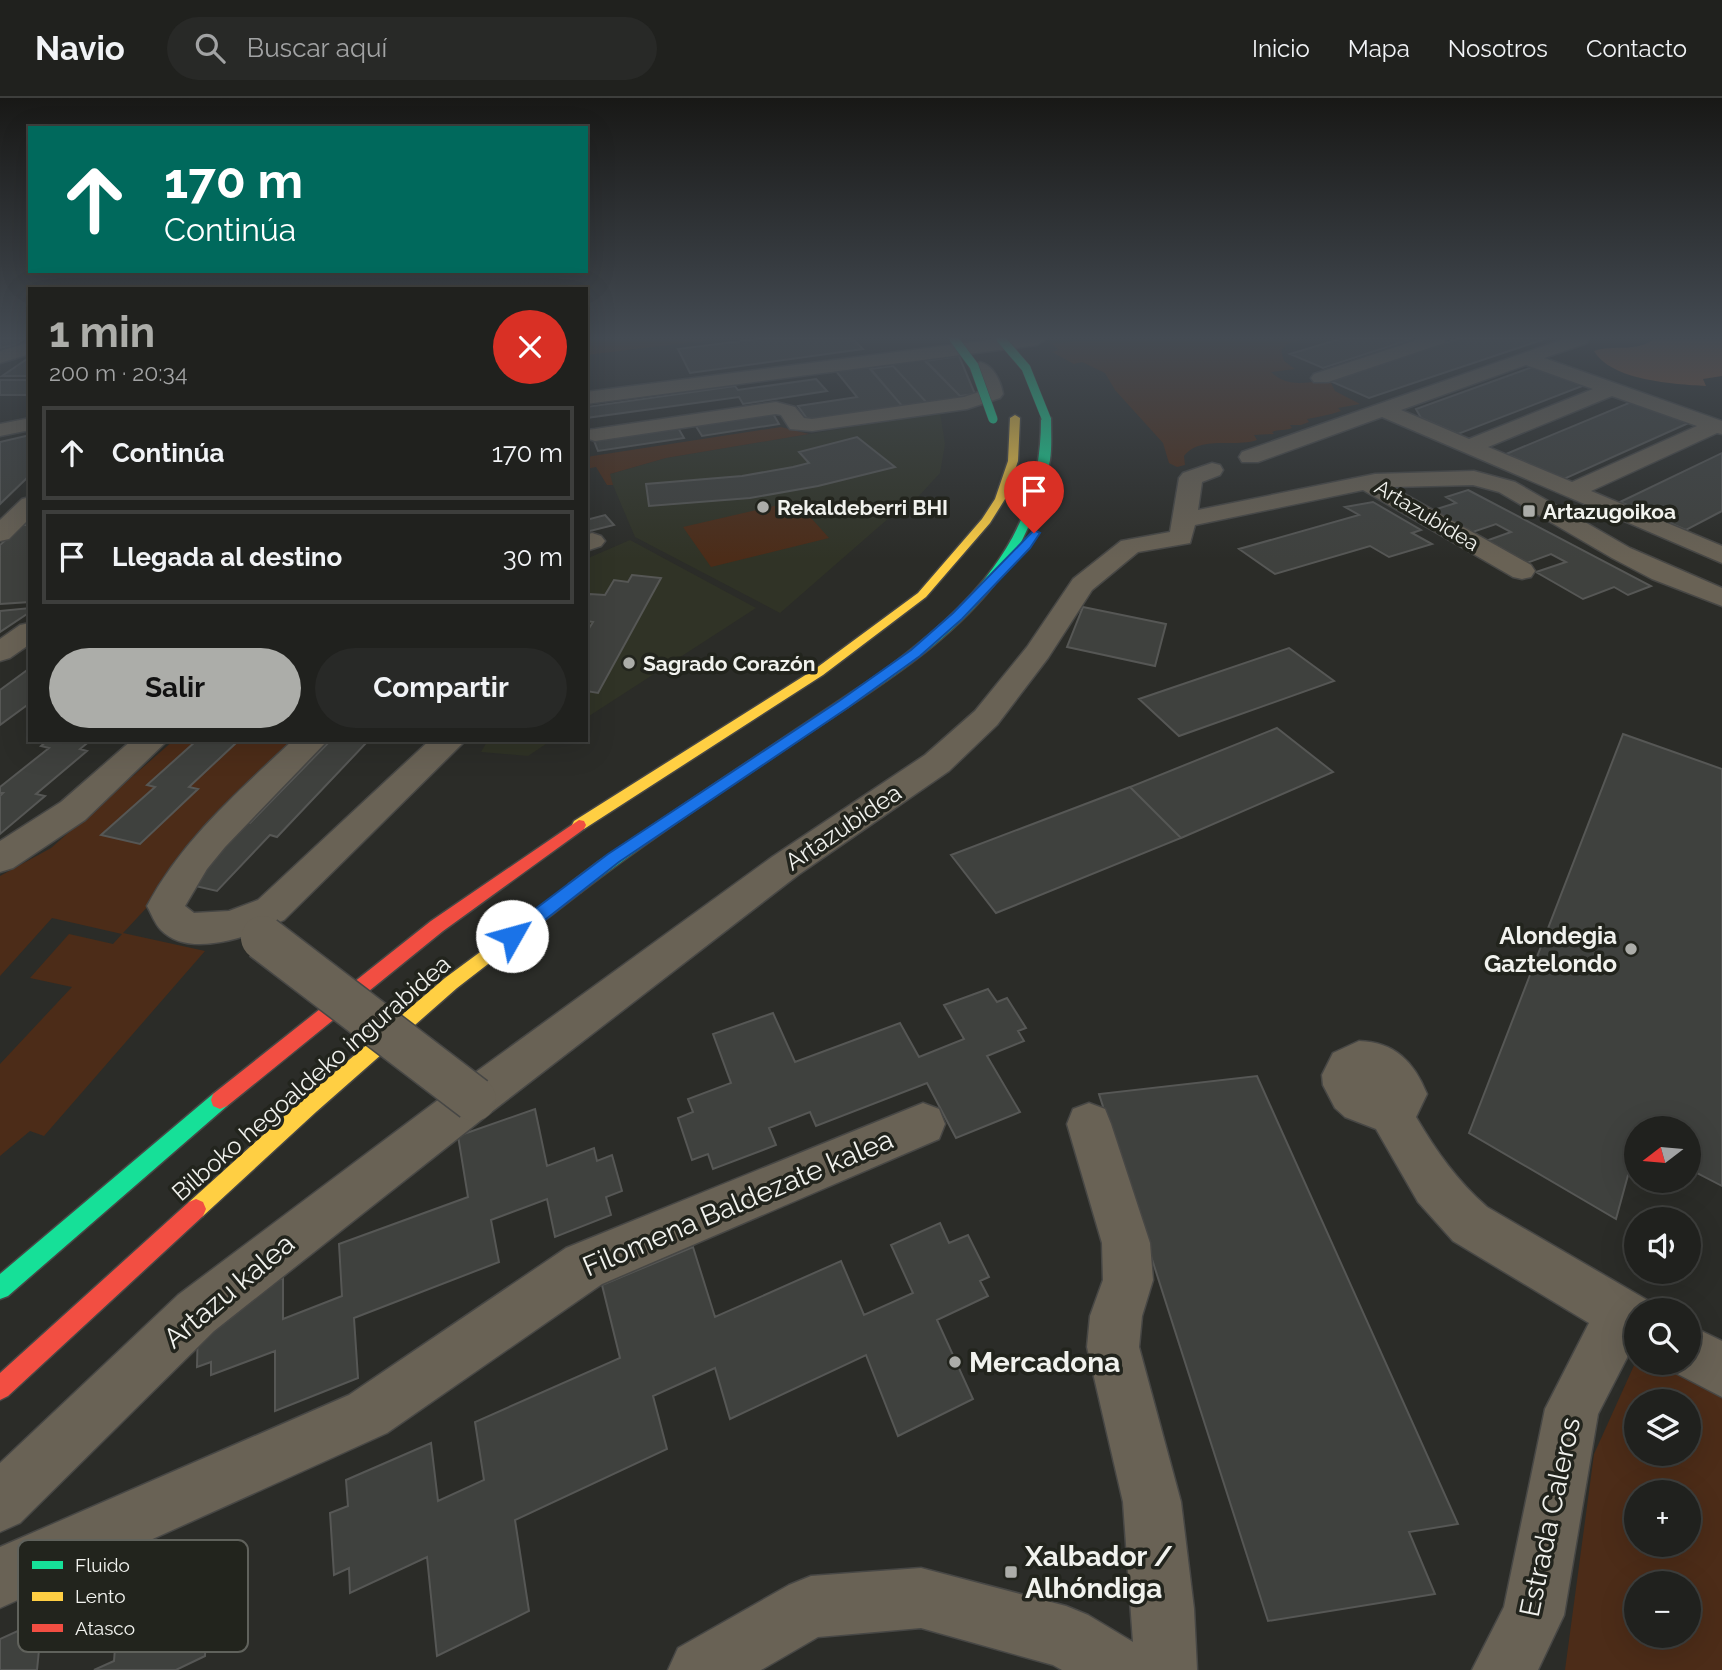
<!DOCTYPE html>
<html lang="es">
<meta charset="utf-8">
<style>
:root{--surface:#20211e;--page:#282927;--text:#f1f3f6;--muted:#a2a3a4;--line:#3d3e3c;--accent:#acada9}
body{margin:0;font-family:Raleway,sans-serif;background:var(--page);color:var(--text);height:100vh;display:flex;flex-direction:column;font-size:26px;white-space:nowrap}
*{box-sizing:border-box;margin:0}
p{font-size:23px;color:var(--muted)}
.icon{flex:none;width:38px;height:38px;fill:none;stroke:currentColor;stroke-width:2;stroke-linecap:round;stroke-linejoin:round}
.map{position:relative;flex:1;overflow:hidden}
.details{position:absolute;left:28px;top:189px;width:560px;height:455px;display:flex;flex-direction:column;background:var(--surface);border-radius:0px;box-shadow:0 7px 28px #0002,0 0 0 2px var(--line)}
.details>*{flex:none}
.hud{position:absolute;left:28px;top:28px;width:560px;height:147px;border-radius:0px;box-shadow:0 7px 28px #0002,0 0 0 2px var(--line);background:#00695c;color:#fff;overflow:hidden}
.needle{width:46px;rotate:254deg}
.tools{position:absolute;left:1624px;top:1018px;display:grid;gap:14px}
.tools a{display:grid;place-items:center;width:77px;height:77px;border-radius:50%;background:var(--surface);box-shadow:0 7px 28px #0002,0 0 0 2px var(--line);font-size:35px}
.pin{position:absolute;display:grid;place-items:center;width:60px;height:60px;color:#fff;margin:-72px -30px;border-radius:50% 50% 50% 0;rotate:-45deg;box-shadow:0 0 7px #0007}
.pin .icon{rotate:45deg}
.me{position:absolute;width:77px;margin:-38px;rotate:52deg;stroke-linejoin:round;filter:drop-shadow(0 0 5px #0008)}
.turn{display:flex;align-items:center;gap:24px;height:147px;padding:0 21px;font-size:32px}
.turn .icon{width:91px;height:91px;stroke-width:2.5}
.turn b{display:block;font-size:49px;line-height:60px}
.round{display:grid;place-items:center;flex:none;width:74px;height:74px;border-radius:37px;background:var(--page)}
.head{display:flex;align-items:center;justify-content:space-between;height:119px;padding:0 21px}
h1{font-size:42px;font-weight:700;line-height:52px;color:var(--accent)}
.primary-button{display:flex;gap:14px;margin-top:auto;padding:14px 21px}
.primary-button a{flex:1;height:80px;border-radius:42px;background:var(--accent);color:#111;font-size:28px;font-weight:700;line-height:80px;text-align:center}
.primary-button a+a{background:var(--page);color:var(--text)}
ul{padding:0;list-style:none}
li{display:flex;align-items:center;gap:21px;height:94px;margin:0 14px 10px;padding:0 7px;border:4px solid var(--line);border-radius:0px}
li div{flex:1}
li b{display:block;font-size:26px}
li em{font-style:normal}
header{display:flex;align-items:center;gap:42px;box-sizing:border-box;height:98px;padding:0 35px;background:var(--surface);border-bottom:2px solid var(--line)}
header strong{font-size:33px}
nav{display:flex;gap:38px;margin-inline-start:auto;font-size:24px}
.search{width:490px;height:63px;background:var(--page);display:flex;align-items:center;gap:18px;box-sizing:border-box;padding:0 24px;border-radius:38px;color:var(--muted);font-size:26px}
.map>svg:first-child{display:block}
.built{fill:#303326}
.green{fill:#4c2c18;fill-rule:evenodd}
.forest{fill:#7b4e33}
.building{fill:#3f413e;stroke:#565755;stroke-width:2}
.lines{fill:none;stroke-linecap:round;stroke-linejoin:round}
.street-casing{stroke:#474745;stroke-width:3}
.fast-casing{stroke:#474745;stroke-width:3}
.slow-casing{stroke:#474745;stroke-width:3}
.jam-casing{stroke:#474745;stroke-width:3}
.street{fill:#696255;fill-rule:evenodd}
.fast{fill:#16e098;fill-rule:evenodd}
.slow{fill:#ffcf43;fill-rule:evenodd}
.jam{fill:#f24e42;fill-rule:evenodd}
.street-bridge-casing{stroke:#474745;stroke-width:47;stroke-linecap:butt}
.fast-bridge-casing{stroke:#474745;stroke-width:10;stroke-linecap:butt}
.street-bridge{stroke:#696255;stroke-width:44}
.fast-bridge{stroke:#16e098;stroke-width:9}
.route{fill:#1a73e8;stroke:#114b97;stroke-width:2}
.poi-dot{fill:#acada9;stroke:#22241d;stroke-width:2.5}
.labels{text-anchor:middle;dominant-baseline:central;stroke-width:7;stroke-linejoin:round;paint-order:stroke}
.far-poi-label{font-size:21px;font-weight:bold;fill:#f1f2ee;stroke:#22241d;text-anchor:start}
.far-street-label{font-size:21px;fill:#f1f2ee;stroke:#22241d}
.street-label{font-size:24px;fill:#f1f2ee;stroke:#22241d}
.poi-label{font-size:24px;font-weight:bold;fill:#f1f2ee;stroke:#22241d;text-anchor:end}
.near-street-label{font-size:28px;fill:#f1f2ee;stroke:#22241d}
.near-poi-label{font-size:28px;font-weight:bold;fill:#f1f2ee;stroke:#22241d;text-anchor:start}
.key{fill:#22241d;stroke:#60625c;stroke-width:2}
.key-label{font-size:19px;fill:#f1f2ee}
</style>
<header>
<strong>Navio</strong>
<div class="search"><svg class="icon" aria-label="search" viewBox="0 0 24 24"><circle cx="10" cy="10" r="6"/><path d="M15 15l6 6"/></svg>Buscar aquí</div>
<nav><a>Inicio</a><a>Mapa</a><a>Nosotros</a><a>Contacto</a></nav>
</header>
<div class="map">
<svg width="1722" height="1572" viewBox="0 0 1722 1572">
<rect width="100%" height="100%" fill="#2b2c28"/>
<path class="built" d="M940,314L945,346L940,375L918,399L890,419L780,515L635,439L610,380V376L666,360Z
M630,442L756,510L586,620V461Z
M488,642H552L528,658L481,654Z"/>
<path class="green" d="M586,241H719L586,257Z
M1134,241H1304L1287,246L1281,253L1284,263L1295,271L1271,274C1290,292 1309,282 1330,283L1335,293L1360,306L1338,310L1341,313C1329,317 1318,319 1307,321L1309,324L1301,327H1290L1292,330C1285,333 1279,331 1272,334L1274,336L1254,337L1257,342C1234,350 1201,337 1184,358L1185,367L1177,369L1169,365L1163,345L1115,292L1105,275L1082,264L1074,266L1052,254L1059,252L1051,245Z
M781,329L809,336L666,360L610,376L613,387H607L596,369L586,371V359Z
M796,403L829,440L711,469L683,429Z
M174,642L196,643L148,686L155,689L102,737L140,746L189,689L235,645L229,642H303L123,835L205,853L44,1038L30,1033L0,1058V966L72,889L30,880L69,836L113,846L122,836L52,820L0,878V778L51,750Z
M1689,1239L1722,1259V1572H1565L1594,1356L1636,1263V1265H1689ZM1636,1304H1689V1356H1636ZM1636,1395H1689V1447H1636ZM1636,1486H1689V1538H1636Z"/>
<path class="forest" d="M1654,241H1722V278L1703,281L1706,288C1674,286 1612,283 1594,253C1614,246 1636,255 1654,241Z"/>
<path class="building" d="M0,241H24L14,247L0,250Z
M758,241H853L863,251L690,275L678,251Z
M1340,241H1412L1323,270L1290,256Z
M1457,241H1545L1369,300L1330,283Z
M959,258L975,296L960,298L925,263Z
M30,259V278H2Z
M924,261L962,300L927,305L891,266Z
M1538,267L1590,285L1458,336L1421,320L1416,311Z
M893,268L927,305L903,309L870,271Z
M869,269L903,309L808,322L798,308L857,299L836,273Z
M816,281L827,293L743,306L739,299L586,320V309L735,288L738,292Z
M0,282H30V297H0Z
M1636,302L1693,323L1564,381L1506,356Z
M772,314L779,326L702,338L694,325Z
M677,328L684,340L598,353L593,340Z
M30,337V377L0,406V344Z
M857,339L895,369L818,388L750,400L649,408L646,386L742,378L793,369L809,365L799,354Z
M1722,355V413L1686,432L1620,404Z
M1468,392L1651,488L1628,497L1614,489L1583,501L1536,474L1566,464L1551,456L1524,466L1483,444L1511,434L1496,426L1467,436L1427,414L1456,405L1446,399Z
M1373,404L1421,432L1412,435L1432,446L1389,459L1370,448L1275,476L1239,451L1359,417L1345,409Z
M605,417L614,427L586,434V422Z
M22,427H30V504L0,506V447Z
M632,477L661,480L598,595L586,593V535L593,524L586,523V502L590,496L605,497L614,482L628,484Z
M1083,509L1166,526L1155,568L1067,549Z
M30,510V514L0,534V513Z
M1289,550L1334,583L1179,638L1139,601Z
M30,570V605L0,627V592Z
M1277,630L1333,674L1181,740L1130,689Z
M1623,636L1722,671V1088L1689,1071V1031H1636V1048L1616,1121L1469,1035Z
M48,642H91L80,651L87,653L36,696L45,698L0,736V698L3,695H0V689L49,650L41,648Z
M191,642L236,645L189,689L198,691L140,746L101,737L155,689L147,687L196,643Z
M331,642L368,643L277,739L270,737L217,793L182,785L242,724L250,725Z
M1130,689L1181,740L996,815L951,757Z
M988,891L997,904L1007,900L1026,930L1018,933L1024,943L987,958L1020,1014L956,1040L927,985L816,1028L810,1014L769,1030L776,1047L713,1071L708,1056L692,1062L678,1020L693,1014L688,1001L731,985L713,936L773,915L795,964L900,925L919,959L964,941L944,907Z
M1257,978L1458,1426L1409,1434L1435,1496L1268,1523L1099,996Z
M535,1011L547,1068L594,1050L597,1063L612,1057L622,1093L606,1099L611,1117L555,1139L547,1101L491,1122L499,1164L354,1220L358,1280L275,1313V1253L211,1277V1264L197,1269L198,1224L210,1208L283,1180V1221L342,1198L339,1146L468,1099L458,1038Z
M940,1125L949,1145L968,1137L989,1179L980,1183L988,1198L937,1222L973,1301L898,1338L866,1257L730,1321L715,1270L653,1298L667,1351L515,1422L529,1513L437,1558L427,1459L350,1495L349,1470L334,1477L330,1415L348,1408L346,1382L431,1345L438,1403L484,1382L475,1324L620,1260L602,1187L693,1149L715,1219L841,1163L864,1217L913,1195L891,1147Z
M201,1448L200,1474L225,1463L224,1523L206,1532L205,1558L176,1572H94L114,1563L120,1484Z
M42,1522L37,1572H0V1541Z"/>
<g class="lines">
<g class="street-casing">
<path id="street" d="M998,241H1046L1037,247L586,306V294Z
M1420,241H1446L1444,245L1328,284H1314L1311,280L1314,276Z
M1564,241H1589L1587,245L1544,260L1722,323V336L1717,335L1591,393L1722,448V465L1382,319L1258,364H1242L1239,359L1242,354ZM1526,267L1593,291L1469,341L1401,312ZM1612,298L1697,328L1572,384L1488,349Z
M30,244V256L0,265V253Z
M980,264C993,267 1001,283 1003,296L1000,300L967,311L812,333L790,331L781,317L776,316L595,343L586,340L587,332L595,331L776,304L795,309L804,320L812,321L964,299L982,293L981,285L970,270Z
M30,320V332L0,338V326Z
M1212,365L1220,367L1223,372L1220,377L1202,384L1198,412L1375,376L1474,373L1515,384L1630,450L1722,490V508L1652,481L1612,460L1499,394L1473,387L1392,389L1531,467L1535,473L1531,479L1522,481L1513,479L1363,392L1195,427L1190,445L1138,454L1092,492L1048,560L997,627L949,673L798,777L490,1015L214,1233L20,1425L0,1434V1365L178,1197L458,987L772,759L925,657L975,613L1027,549L1073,481L1121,443L1170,434L1179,380L1183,375Z
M30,399V420L9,441L0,443V422L22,401Z
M592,435L601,438L605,443L601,448L586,453V437Z
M30,525V546L10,560L0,563V541L20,527Z
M132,642H168L85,722L13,770L0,774V743L61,704Z
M293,642H328L225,749L207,771L185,808L194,815L229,813L258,802L430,642H466L284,822C253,837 190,862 161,832C155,826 151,815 147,808C183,741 238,694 293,642Z
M1359,943C1395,944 1414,964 1427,996L1416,1019C1436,1053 1457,1083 1487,1109L1654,1206L1657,1213H1636V1250L1633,1248L1598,1316L1564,1517L1538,1572H1472L1504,1509L1545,1311L1589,1225L1453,1143L1418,1104L1376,1031L1345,1019L1335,1010L1323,987L1322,977L1333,955Z
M923,1005L939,1011L945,1026L939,1041L602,1186L387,1335L0,1510V1449L349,1297L566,1150Z
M1089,1005L1105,1011L1111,1026L1150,1145L1153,1182L1142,1218L1139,1249L1181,1404L1194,1511L1197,1572H1062L1053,1567L921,1530L818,1539L761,1572H668L678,1550L789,1487L811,1478L921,1470L1066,1508L1088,1517L1133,1544L1123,1404L1087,1249L1090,1218L1103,1182L1102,1145L1067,1026L1073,1011Z
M1689,1227L1722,1243V1299L1670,1272L1668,1265H1689Z"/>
</g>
<g class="fast-casing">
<path id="fast" d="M1046,317L1051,320C1051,334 1052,349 1050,362C1042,405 1020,454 993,488C945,548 875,591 812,633C734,686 655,737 581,794H569L567,790L569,786L598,764L879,576C970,509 1042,440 1041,320Z
M220,993L227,996L229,1002L227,1008L8,1198L0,1201V1176L213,996Z"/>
</g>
<g class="slow-casing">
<path id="slow" d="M1015,317L1020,320L1018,363L1005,401L990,425L926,499L823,577L584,731H574L572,727L574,723L815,571L918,495L982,421L995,401L1008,363L1010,320Z
M575,784L581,786L583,790L581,794L457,890L316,1014L203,1118L196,1121L189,1118L186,1111L189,1104L302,1002L445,880Z"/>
</g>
<g class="jam-casing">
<path id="jam" d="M579,722L584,723L586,727L584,731L443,833L227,1008L220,1011L213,1008L211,1002L213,996L431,823Z
M196,1101L203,1104L206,1111L203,1118L8,1298L0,1302V1275L189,1104Z"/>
</g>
<use href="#street" class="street"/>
<use href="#fast" class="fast"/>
<use href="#slow" class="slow"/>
<use href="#jam" class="jam"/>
<g class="street-bridge-casing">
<path id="street-bridge" d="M263,840L474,1001"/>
</g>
<g class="fast-bridge-casing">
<path id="fast-bridge" d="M954,241L974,268L993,321
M1001,241L1026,270L1046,320"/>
</g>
<use href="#street-bridge" class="street-bridge"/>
<use href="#fast-bridge" class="fast-bridge"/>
</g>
<linearGradient id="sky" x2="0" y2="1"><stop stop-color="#181816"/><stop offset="0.52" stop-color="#444b53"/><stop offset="1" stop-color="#444b53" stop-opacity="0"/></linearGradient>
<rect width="1722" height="461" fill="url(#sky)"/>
<path class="route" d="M1034,432L1040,435L1030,450L962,521L920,558L849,609L619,764L518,843H506L503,838L506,833L608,756L839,603L911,552L953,515Z"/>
<g class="poi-dot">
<circle cx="763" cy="409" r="7"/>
<rect x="1522" y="406" width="14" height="14" rx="3.5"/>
<circle cx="629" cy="565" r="7"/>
<circle cx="1631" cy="851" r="7"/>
<circle cx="955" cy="1264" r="7"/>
<rect x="1004" y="1467" width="14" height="14" rx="3.5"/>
</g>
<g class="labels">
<g class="far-poi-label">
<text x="777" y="409">Rekaldeberri BHI</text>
<text x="1543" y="413">Artazugoikoa</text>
<text x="643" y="565">Sagrado Corazón</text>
</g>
<g class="far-street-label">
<text transform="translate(1427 417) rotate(31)">Artazubidea</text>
</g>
<g class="street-label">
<text transform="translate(843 729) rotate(-34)">Artazubidea</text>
<text transform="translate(311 980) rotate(-41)">Bilboko hegoaldeko ingurabidea</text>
</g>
<g class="poi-label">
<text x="1617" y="837">Alondegia<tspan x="1617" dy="28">Gaztelondo</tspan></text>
</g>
<g class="near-street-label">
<text transform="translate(738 1105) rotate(-23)">Filomena Baldezate kalea</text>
<text transform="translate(229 1193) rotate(-40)">Artazu kalea</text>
<text transform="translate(1550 1419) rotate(-78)">Estrada Caleros</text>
</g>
<g class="near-poi-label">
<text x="969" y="1264">Mercadona</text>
<text x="1025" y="1458">Xalbador /<tspan x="1025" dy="32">Alhóndiga</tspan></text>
</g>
</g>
<rect x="18" y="1442" width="230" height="112" rx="10" class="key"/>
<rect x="32" y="1463" width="31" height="8" fill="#16e098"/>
<rect x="32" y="1494" width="31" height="9" fill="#ffcf43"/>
<rect x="32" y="1526" width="31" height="8" fill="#f24e42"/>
<g class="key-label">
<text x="75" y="1474">Fluido</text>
<text x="75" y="1505">Lento</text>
<text x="75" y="1537">Atasco</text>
</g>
</svg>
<div class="tools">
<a><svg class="needle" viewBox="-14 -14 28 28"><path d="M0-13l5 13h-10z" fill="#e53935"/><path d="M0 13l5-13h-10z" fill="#a2a3a4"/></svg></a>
<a><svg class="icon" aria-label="sound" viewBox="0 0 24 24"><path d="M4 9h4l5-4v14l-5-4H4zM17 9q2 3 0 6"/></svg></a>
<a><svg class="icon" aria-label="search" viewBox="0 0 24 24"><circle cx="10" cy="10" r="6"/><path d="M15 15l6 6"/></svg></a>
<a><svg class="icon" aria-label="layers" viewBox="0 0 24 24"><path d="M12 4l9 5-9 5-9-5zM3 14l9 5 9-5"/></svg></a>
<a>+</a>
<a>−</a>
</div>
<div class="pin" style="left:1034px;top:435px;background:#d93025"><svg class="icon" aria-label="arrive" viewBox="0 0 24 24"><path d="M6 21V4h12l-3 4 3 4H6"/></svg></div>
<svg class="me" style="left:512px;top:838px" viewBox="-20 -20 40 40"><circle r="19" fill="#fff"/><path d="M0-13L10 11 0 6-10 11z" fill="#1a73e8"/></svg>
<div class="hud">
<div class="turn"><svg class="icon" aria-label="ahead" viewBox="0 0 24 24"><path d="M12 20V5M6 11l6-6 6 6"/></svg><div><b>170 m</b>Continúa</div></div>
</div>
<section class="details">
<div class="head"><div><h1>1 min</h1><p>200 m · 20:34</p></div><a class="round" style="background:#d93025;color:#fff"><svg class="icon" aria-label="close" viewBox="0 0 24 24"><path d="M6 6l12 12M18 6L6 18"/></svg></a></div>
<ul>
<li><svg class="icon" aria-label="ahead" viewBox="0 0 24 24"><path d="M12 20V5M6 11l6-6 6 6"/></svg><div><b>Continúa</b></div><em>170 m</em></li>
<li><svg class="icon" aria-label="arrive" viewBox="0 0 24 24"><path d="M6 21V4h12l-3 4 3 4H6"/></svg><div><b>Llegada al destino</b></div><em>30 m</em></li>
</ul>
<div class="primary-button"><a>Salir</a><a>Compartir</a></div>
</section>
</div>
